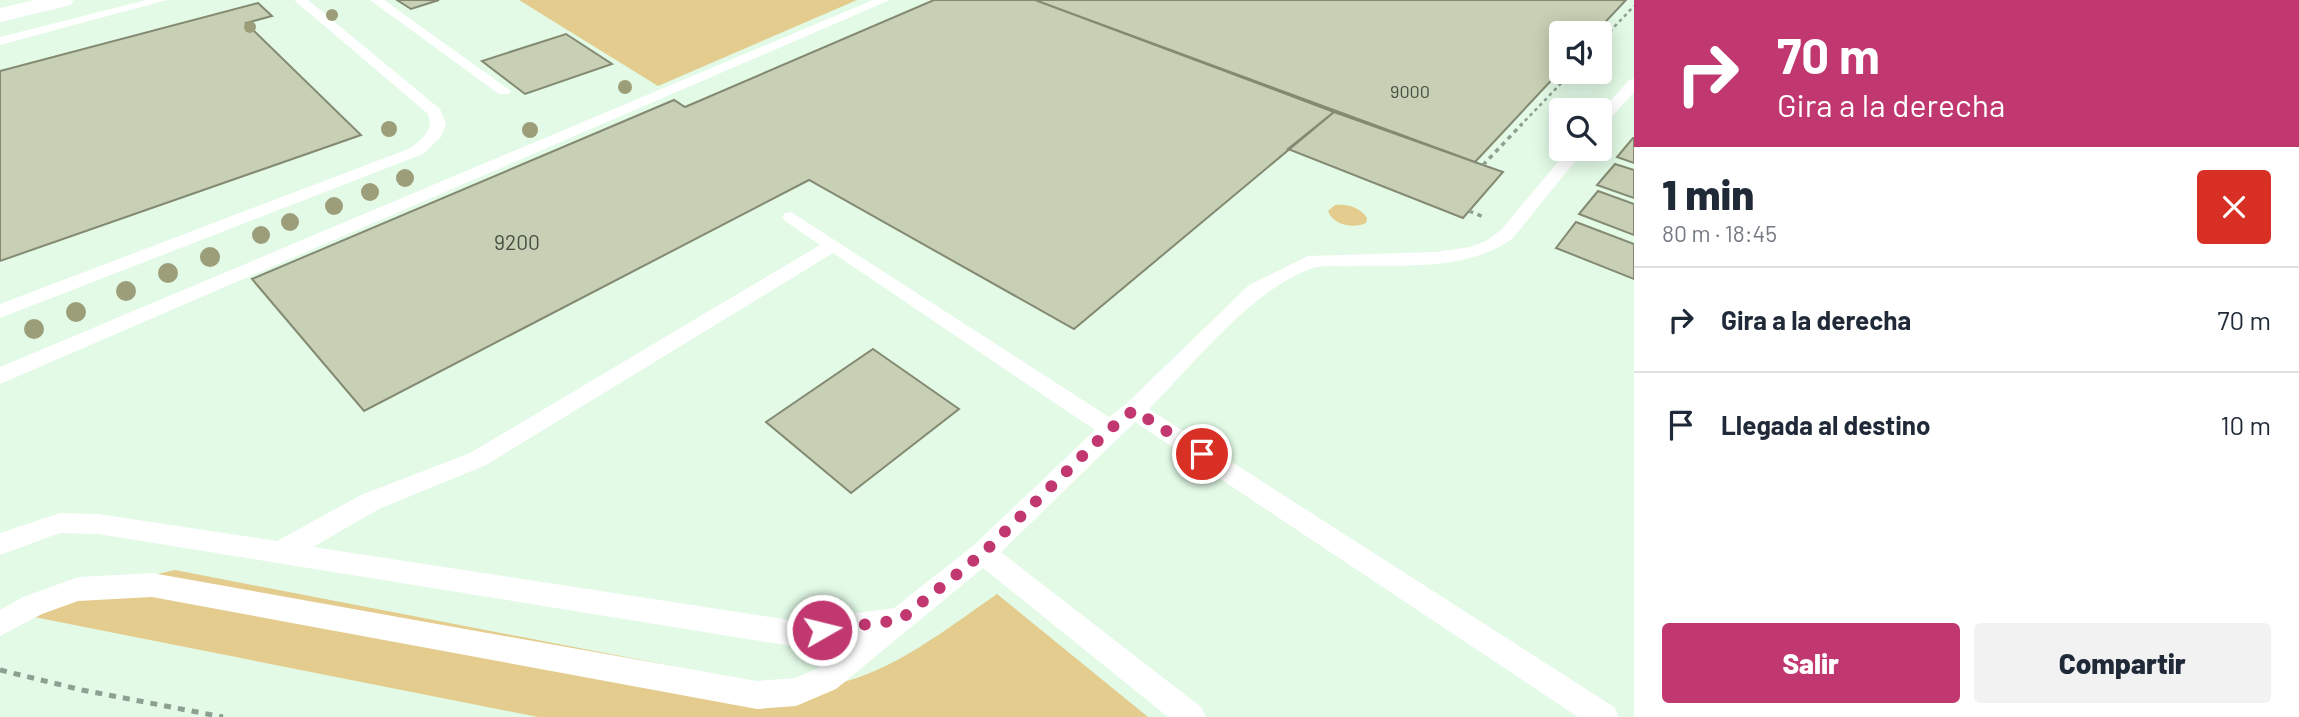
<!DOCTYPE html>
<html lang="es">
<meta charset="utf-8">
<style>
:root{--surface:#fff;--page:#f2f2f3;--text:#1f2937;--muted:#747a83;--line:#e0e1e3;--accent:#c13770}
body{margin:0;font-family:Barlow,sans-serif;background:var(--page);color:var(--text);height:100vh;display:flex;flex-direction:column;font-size:26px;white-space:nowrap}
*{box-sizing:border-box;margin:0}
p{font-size:23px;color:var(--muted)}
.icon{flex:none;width:38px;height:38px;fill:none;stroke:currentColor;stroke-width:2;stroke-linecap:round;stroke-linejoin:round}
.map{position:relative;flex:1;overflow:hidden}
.side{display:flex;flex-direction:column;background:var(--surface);width:665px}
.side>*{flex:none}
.guide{background:#c13770;color:#fff;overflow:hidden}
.fabs{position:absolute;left:1549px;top:21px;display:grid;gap:14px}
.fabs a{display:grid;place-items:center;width:63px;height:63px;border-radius:7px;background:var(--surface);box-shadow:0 4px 18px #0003;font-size:35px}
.pin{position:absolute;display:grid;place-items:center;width:60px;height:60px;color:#fff;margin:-30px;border:4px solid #fff;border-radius:50%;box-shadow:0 2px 7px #0007}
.me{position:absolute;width:77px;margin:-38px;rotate:82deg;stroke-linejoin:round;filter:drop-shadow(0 0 5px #0008)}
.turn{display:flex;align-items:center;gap:24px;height:147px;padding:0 28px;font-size:32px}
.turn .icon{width:91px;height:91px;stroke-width:2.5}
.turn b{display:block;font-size:49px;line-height:60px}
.round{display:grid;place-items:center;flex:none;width:74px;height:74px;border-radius:7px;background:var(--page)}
.overview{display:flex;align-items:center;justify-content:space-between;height:119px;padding:0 28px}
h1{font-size:42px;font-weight:800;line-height:52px}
.cta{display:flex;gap:14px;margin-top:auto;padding:14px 28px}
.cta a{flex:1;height:80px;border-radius:7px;background:var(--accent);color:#fff;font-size:28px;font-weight:800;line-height:80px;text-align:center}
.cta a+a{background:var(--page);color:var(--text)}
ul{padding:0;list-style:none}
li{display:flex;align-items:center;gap:21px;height:105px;padding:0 28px;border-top:2px solid var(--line)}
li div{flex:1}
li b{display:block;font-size:26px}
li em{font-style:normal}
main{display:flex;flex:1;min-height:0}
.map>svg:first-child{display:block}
.green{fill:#e3cc8d}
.building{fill:#c7cfb4;stroke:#838a71;stroke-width:2}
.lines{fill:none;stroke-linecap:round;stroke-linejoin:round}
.path-far2{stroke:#8ea092;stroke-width:2.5;stroke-dasharray:3.5 3.5;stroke-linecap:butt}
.path-far1{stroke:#8ea092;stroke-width:3.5;stroke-dasharray:4.5 4.5;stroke-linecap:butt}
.path{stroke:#8ea092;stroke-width:5;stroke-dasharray:7 7;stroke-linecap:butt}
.service{fill:#fff;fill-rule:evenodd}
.minor{fill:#fff;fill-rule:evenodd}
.tree{fill:#9c9e7a}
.route{stroke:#c13770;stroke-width:12;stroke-dasharray:0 21.6}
.labels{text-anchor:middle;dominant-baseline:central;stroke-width:6;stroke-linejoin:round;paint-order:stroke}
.far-number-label{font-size:18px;fill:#454e42}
.number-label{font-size:21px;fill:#454e42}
</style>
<main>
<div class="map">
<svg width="1634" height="717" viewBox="0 0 1634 717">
<rect width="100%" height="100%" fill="#e2fae6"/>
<path class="green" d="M519,0H857L658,86Z
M1335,205C1347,204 1360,207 1367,218L1366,223C1353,229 1333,225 1328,211Z
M175,570L786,688C802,687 819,687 835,684C891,673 951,626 997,594L1148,717H538L34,617L101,587Z"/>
<path class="building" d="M397,0H439L411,9Z
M934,0H1035L1334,112L1074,329L809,180L364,411L252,279L674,100L685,107Z
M1035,0H1626L1595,33H1561V70L1475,162Z
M258,3L272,16L246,23L361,135L0,261V71Z
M566,34L612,64L525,94L482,61Z
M1334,112L1483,165L1503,172L1463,218L1288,149Z
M1633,138H1634V163L1617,157Z
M1615,164L1634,170V198L1597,185Z
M1598,191L1634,204V235L1579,214Z
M1576,222L1634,244V279L1556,248Z
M873,349L959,409L851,493L766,422Z"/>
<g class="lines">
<path class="path-far2" d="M1600,42L1634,6
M1520,126L1572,72"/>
<path class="path-far1" d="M1483,165L1522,124
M1469,211L1484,217"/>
<path class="path" d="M0,670L82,690L223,717"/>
<path class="service" d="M146,0H167L0,45V37Z
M294,0H308L440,109L446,124L441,137L423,154L0,318V304L411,148C423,138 434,130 428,114Z
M370,0H384L511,91L509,94H499Z
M873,0H890L0,384V367Z
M1634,79V92L1605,124L1600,125V112L1629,80Z
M1569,149H1585L1513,238C1469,271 1406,265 1352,266C1340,267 1322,264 1310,269C1252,290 1193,365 1149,409L1614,707L1619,717H1578L1135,422L1001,552L1201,707L1206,717H1168L983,568L836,689L796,706L757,709L152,597L78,601L42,614L0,636V610L23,597L78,577L152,573L757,681L795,678L816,669L855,638L797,647L98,534L60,533L0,555V533L60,513L98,514L277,541L361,495L470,453L820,245L785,221L782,217L785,213L791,212L1109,417L1126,404L1249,285L1308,256L1435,252L1470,247L1486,241L1501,230ZM833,253L1095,430L974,545L894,608L797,621L313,547L379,509L486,465Z"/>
<path class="minor" d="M34,0H74L71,5L0,22V8Z"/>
</g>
<g class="tree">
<circle cx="332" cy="15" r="6"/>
<circle cx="250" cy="27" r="6"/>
<circle cx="625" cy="87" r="7"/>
<circle cx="389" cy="129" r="8"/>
<circle cx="530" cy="130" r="8"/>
<circle cx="405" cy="178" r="9"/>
<circle cx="370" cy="192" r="9"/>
<circle cx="334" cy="206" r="9"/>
<circle cx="290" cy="222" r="9"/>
<circle cx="261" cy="235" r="9"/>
<circle cx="210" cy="257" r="10"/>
<circle cx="168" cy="273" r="10"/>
<circle cx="126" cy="291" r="10"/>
<circle cx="76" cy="312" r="10"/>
<circle cx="34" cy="329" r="10"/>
</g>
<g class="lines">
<path class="route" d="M822,630L900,620L983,553L1110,429L1134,410L1202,454"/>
</g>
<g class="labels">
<g class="far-number-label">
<text x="1410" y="91">9000</text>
</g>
<g class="number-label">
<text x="517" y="241">9200</text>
</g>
</g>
</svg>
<div class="fabs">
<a><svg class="icon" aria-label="sound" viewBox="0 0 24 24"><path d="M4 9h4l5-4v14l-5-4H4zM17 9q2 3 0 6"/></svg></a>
<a><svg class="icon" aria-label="search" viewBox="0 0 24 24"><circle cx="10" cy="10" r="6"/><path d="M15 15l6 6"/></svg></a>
</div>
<div class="pin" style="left:1202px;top:454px;background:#d93025"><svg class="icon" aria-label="arrive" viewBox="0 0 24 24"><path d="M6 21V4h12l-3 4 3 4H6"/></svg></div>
<svg class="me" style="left:822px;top:630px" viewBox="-20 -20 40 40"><circle r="17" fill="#c13770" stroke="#fff" stroke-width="3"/><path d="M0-11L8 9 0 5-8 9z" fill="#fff"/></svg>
</div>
<section class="side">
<div class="guide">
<div class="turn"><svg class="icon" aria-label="right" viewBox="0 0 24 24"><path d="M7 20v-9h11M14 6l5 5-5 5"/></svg><div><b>70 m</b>Gira a la derecha</div></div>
</div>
<div class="overview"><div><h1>1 min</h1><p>80 m · 18:45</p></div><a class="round" style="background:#d93025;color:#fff"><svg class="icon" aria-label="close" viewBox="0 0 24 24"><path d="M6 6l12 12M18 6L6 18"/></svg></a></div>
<ul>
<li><svg class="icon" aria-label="right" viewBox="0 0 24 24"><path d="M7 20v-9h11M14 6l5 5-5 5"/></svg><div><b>Gira a la derecha</b></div><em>70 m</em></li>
<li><svg class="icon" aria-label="arrive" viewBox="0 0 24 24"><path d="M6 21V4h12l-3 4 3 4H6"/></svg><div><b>Llegada al destino</b></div><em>10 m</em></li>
</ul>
<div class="cta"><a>Salir</a><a>Compartir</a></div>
</section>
</main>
